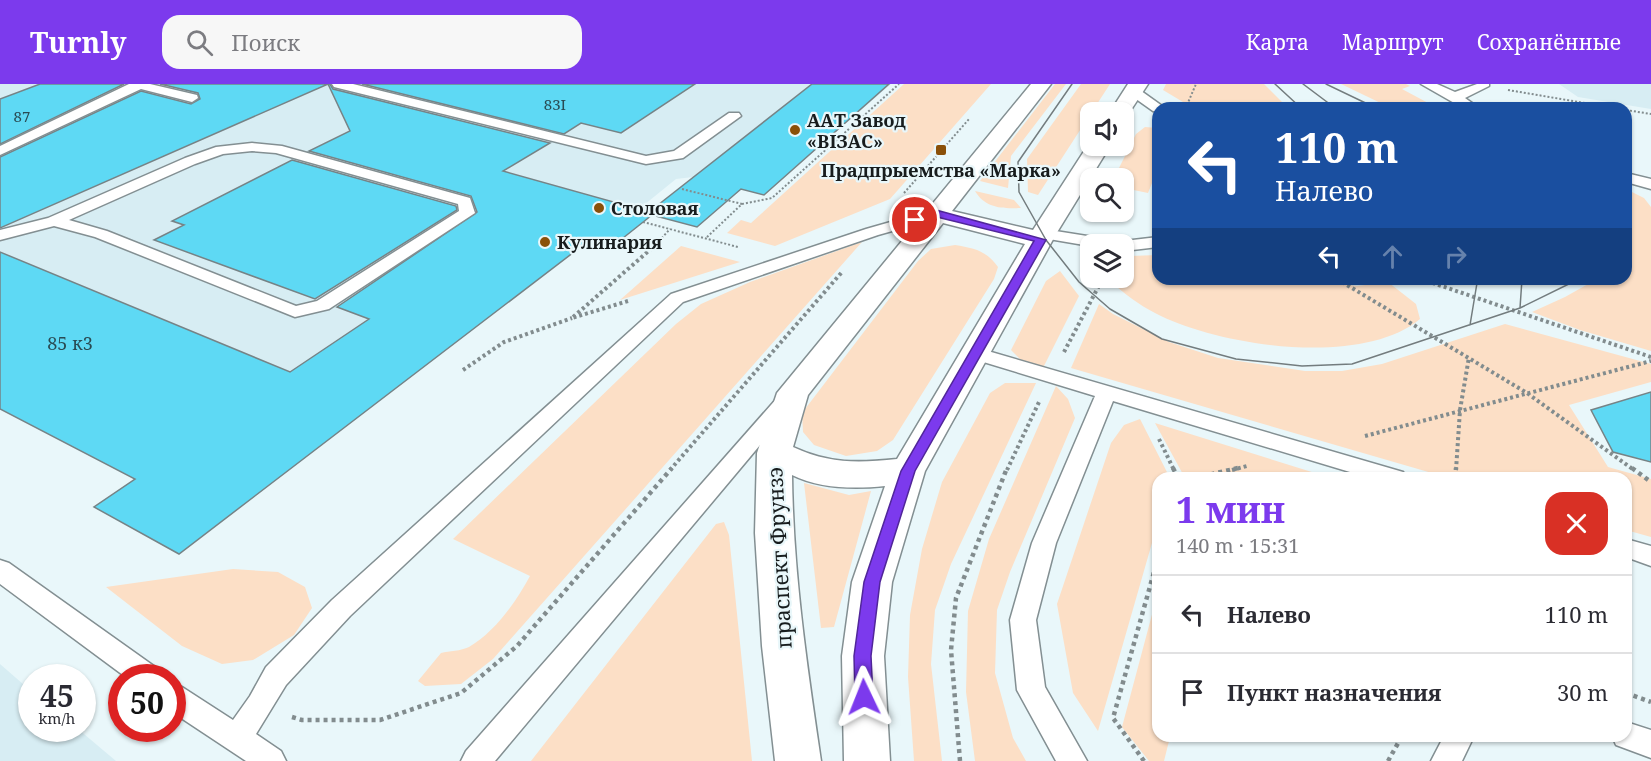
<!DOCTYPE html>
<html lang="ru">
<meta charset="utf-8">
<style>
:root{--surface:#fff;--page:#f7f7f7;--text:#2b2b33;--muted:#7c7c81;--line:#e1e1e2;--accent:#7c3aed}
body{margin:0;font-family:"Noto Serif",serif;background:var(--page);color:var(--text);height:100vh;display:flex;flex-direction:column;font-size:22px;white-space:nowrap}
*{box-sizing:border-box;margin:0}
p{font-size:20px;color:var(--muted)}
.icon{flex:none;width:33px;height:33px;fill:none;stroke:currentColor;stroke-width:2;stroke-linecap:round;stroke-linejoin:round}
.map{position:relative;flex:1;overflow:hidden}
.drawer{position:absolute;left:1152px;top:388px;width:480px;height:270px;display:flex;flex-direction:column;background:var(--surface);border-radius:18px;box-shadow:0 2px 4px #0004}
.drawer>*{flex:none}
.top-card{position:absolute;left:1152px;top:18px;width:480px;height:183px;border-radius:18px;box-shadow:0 2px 4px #0004;background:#1a4fa0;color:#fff;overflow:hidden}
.controls{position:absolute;left:1080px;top:18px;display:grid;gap:12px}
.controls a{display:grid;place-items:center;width:54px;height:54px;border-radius:12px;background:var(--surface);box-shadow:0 2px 4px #0004;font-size:30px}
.speed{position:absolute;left:18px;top:580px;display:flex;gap:12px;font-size:30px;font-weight:700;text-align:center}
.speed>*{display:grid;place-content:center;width:78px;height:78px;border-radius:50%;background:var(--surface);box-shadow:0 2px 4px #0004;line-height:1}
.speed small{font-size:15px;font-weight:400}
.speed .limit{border:9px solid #d22;background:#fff;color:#111}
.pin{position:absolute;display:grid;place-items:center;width:51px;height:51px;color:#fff;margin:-26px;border:3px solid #fff;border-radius:50%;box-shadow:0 2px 6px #0007}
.me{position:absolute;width:66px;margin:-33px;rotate:358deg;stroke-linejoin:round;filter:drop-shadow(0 0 4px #0008)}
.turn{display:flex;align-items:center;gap:21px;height:126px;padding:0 24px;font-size:27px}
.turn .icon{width:78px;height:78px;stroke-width:2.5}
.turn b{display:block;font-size:42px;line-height:51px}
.lanes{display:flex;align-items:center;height:57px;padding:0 24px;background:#0003;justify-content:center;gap:30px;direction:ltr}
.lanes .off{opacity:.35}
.round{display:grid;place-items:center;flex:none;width:63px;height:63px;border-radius:18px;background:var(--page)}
.head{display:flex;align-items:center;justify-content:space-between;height:102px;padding:0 24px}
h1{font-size:36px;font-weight:700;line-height:45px;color:var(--accent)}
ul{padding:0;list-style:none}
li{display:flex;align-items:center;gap:18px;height:78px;padding:0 24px;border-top:2px solid var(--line)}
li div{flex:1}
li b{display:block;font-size:22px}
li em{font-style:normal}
header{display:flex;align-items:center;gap:36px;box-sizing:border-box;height:84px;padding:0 30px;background:var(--accent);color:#fff}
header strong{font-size:28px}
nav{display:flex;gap:33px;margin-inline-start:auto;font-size:21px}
.search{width:420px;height:54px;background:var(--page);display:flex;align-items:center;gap:15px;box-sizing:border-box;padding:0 21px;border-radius:18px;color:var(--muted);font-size:22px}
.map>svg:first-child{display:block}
.built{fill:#d7edf3}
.green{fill:#fcdfc6}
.building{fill:#5ed9f4;stroke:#768386;stroke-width:1.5}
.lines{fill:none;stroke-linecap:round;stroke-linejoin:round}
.lane-casing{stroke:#838f92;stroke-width:3}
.secondary-casing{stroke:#838f92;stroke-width:3}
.path-far2{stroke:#828c8e;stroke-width:2;stroke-dasharray:2 2;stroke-linecap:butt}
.path-far1{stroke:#828c8e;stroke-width:4;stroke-dasharray:3 3;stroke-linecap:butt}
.path{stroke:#828c8e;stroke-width:4.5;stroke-dasharray:4 4;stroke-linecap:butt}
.lane{fill:#fff;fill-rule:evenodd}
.secondary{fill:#fff;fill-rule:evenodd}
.tram{stroke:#737c7e;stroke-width:1.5}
.route{fill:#7c3aed;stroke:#51269a;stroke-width:1.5}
.poi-dot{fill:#8a5009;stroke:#e9f7fa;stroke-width:2}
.labels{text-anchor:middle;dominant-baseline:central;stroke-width:4.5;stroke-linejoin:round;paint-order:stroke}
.far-number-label{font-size:15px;fill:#294b53}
.far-poi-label{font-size:18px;font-weight:bold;fill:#171c1d;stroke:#e9f7fa;text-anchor:start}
.number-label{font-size:18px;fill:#294b53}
.street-label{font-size:21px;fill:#171c1d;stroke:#e9f7fa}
</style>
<header>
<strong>Turnly</strong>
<div class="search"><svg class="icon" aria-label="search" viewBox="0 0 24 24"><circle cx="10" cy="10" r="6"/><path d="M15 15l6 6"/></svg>Поиск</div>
<nav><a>Карта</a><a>Маршрут</a><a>Сохранённые</a></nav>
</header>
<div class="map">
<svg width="1651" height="677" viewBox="0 0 1651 677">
<rect width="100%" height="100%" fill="#e9f7fa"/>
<path class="built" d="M0,0H891L764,111L693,93L676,95L639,125L654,129L613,162L591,155L179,470L94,423L135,395L0,325Z
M1559,0H1651V25L1578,13Z
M0,580L31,607L32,645H78L116,677H0Z"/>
<path class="green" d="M904,0H991L890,115L775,162L727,149L741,136L751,139Z
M1055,0H1066L1011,72L1008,104L980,97Z
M1081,0H1110L1038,111L1028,108L1027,75Z
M1166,0H1264L1288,24H1193L1163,6Z
M1341,0H1406L1410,2L1402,5L1430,20L1454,24H1391Z
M1145,43L1158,44V84L1148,109L1124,104V94H1114L1136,50Z
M1626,105L1644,114L1651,123V267L1580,246L1532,228L1565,213L1597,195H1626Z
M975,107L1014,116L1021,124C1002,125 985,124 975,107Z
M862,158L493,575L461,600L425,602L418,597L441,569C449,567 461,567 469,563C495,548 516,518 530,492L453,455L676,240L701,220L750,198Z
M955,161C974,164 987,167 998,183L994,195L893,356L877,367L846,372L814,361L803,348L802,329L918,177L931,165Z
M681,162L740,178L620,216Z
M1158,171V195H1305L1357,202L1388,198L1416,220L1420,235C1361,284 1218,262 1155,229C1139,221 1125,210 1111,198L1114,194H1124V181L1130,172Z
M1060,187L1079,212L1043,284L1022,277L1011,266L1046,197Z
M1099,220L1113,230L1169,258L1218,274L1305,287H1342L1382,280L1505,240L1651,280V298L1569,321L1608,383L1651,395V453L1626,446V394H1449L1071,284Z
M1005,299H1036L951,480L935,526L931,580L942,677H914L908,593L910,531L922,465L942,398L990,309Z
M1056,302L1068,315L1075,334L1010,488L997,526L995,589L1013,654L1026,677H975L966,608L968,527L989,455Z
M1140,335L1170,394H1158V438L1098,647L1073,609L1057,520L1111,359L1124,341Z
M1155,339L1331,394H1185Z
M804,399L849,411L871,407L834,543L821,544Z
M724,438L729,451L752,677H531L716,440Z
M233,485L278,488L305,503L312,524L294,551L253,576L222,580L182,562L106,503Z
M1158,508V652L1170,653L1164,677H1149L1122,643Z"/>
<path class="building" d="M40,0H124L0,60V15Z
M160,0H330L333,5L550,59L503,87L649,128L812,0H889L764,111L741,105L697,143L652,131L613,162L591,155L179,470L94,423L135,395L0,325V168L290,288L369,235L337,223L477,128L471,112L309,67L350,47L328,0L0,144V73L141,7L191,20L200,15L198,9Z
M362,0H695L621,49L581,39L564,50Z
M292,76L456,122L457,126L315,215L154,156L184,141L172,137Z
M1651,308V378L1613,368L1591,326Z"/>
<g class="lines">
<g class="lane-casing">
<path id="lane" d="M129,0H150L197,11L198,14L192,18L141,5L0,71V62Z
M332,0H353L646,72L674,67L729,29H739L741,32L683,74L646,80L334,3Z
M1421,0H1437L1455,8L1477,0H1489V2L1465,14L1479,24H1463Z
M1133,3L1137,4L1165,24H1158V28L1153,27L1129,10L1127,7L1129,4Z
M252,59L282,62L470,114L475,129L329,225L295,233L95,153L54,142L0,156V146L48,134L185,74L216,63ZM252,67L276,69L458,120L459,127L317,217L296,222L107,147L69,136L195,80L223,70Z
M1626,89L1651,95V105L1626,98Z
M936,125L942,127L944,130L942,133L878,151L683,218L350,532L286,601L256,650L281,667L286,677H246L172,628V600L182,603L233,636L250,612L266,583L332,516L671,210L866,145Z
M1043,145L1106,155L1114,160H1090V162L1037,153L1035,150Z
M1158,153V163L1124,167V160H1117L1124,157Z
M974,263L1403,388L1406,394H1370L1113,317L1056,459L1036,536L1045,603L1087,677H1056L1017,606L1010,536L1032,459L1095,312L967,273L964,269L967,265Z
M785,311L792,313L795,318L792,323L495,677H461L466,667L778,313Z
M1626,455L1651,462V482L1626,473Z
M0,476L9,479L158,585L162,594H127L0,500Z
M1626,638L1651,646V674L1616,661L1612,652H1626Z
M1444,652H1474L1462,677H1431Z"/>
</g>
<g class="secondary-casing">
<path id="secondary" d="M1031,0H1051L952,127L1033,146L1090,58V62H1110L1056,150L925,387L892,498L884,572L890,677H844L842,572L852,498L885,402C855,405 820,405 792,391C793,488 807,582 821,677H775L762,562L755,449L757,369L777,309ZM943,139L1025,160L897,375C858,379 830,380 793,363L808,311Z
M1128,0H1148L1127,32L1124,33V28H1110Z"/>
</g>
<path class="path-far2" d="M1508,6L1614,24
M1187,21L1196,0
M1626,26L1651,30
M682,105L742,120L706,154
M904,109L970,34
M742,120L772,114L899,0
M643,138L738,163
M651,166L670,145"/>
<path class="path-far1" d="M1337,195L1527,309L1634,386
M1421,195L1651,273
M628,217L572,234L652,164
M1064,268L1103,194
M463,286L504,258L572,234
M1365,352L1651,277
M1159,355L1174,386
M670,386L842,188
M1007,386L1039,318
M1232,386L1247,382
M1456,386L1460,326L1469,273"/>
<path class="path" d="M1173,384L1178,394
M1632,384L1651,398
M1195,394L1238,384
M1455,394L1456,384
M1626,609L1651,618
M292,633L302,636H380L461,609L517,562L672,384
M960,677L951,566L956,514L1007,384
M1144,677L1113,634L1158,474
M1388,677L1402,652"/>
<use href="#lane" class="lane"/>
<use href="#secondary" class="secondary"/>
<path class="tram" d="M1072,0L1018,78L1019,108L1046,156L1079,198L1110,225L1162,255L1236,275L1302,282L1352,280L1520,224L1579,195
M1275,0L1301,24
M1303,0L1335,24
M1326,0L1376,24
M1520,224L1522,195
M1470,241L1477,199L1474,195"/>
</g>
<path class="route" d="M936,126L1046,156L915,387L880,498L871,572L873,613L870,619L864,621L858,619L855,613L854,572L864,498L901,387L1034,157L937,133L915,139L910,136Z"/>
<g class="poi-dot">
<circle cx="795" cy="46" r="6"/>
<rect x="935" y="60" width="12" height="12" rx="3"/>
<circle cx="599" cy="124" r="6"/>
<circle cx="545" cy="158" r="6"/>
</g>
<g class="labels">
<g class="far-number-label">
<text x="555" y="20">83І</text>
<text x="22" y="32">87</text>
</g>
<g class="far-poi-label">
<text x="807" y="36">ААТ Завод<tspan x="807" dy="21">«ВІЗАС»</tspan></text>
<text x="941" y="86" text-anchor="middle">Прадпрыемства «Марка»</text>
<text x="611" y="124">Столовая</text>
<text x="557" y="158">Кулинария</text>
</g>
<g class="number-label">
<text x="70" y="259">85 к3</text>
</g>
<g class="street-label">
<text transform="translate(779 474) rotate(-93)">праспект Фрунзэ</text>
</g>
</g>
</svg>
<div class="controls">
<a><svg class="icon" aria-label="sound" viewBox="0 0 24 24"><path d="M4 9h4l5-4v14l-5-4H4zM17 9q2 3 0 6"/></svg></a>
<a><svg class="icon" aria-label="search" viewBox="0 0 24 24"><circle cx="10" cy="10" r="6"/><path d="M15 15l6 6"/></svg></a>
<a><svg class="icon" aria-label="layers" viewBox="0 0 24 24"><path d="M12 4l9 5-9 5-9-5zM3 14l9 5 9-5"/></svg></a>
</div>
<div class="speed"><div>45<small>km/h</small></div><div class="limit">50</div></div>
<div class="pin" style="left:915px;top:136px;background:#d93025"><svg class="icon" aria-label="arrive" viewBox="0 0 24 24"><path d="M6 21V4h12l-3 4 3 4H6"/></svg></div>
<svg class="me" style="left:864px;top:613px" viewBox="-20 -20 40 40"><path d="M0-17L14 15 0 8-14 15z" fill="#7c3aed" stroke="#fff" stroke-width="4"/></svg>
<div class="top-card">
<div class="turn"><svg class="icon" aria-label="left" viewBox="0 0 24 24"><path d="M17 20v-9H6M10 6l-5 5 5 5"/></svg><div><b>110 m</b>Налево</div></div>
<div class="lanes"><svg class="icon" aria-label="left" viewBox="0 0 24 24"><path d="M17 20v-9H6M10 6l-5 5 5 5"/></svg><svg class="icon off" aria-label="ahead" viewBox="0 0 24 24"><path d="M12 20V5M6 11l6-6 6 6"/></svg><svg class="icon off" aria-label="right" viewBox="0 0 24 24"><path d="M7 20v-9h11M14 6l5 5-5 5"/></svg></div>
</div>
<section class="drawer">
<div class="head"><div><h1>1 мин</h1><p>140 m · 15:31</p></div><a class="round" style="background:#d93025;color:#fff"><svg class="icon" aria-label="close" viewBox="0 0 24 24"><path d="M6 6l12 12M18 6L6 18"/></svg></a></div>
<ul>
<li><svg class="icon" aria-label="left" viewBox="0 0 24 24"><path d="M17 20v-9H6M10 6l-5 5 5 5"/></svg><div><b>Налево</b></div><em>110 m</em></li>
<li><svg class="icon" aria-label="arrive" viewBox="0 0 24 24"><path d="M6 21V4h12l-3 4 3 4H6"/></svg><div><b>Пункт назначения</b></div><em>30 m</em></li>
</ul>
</section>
</div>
